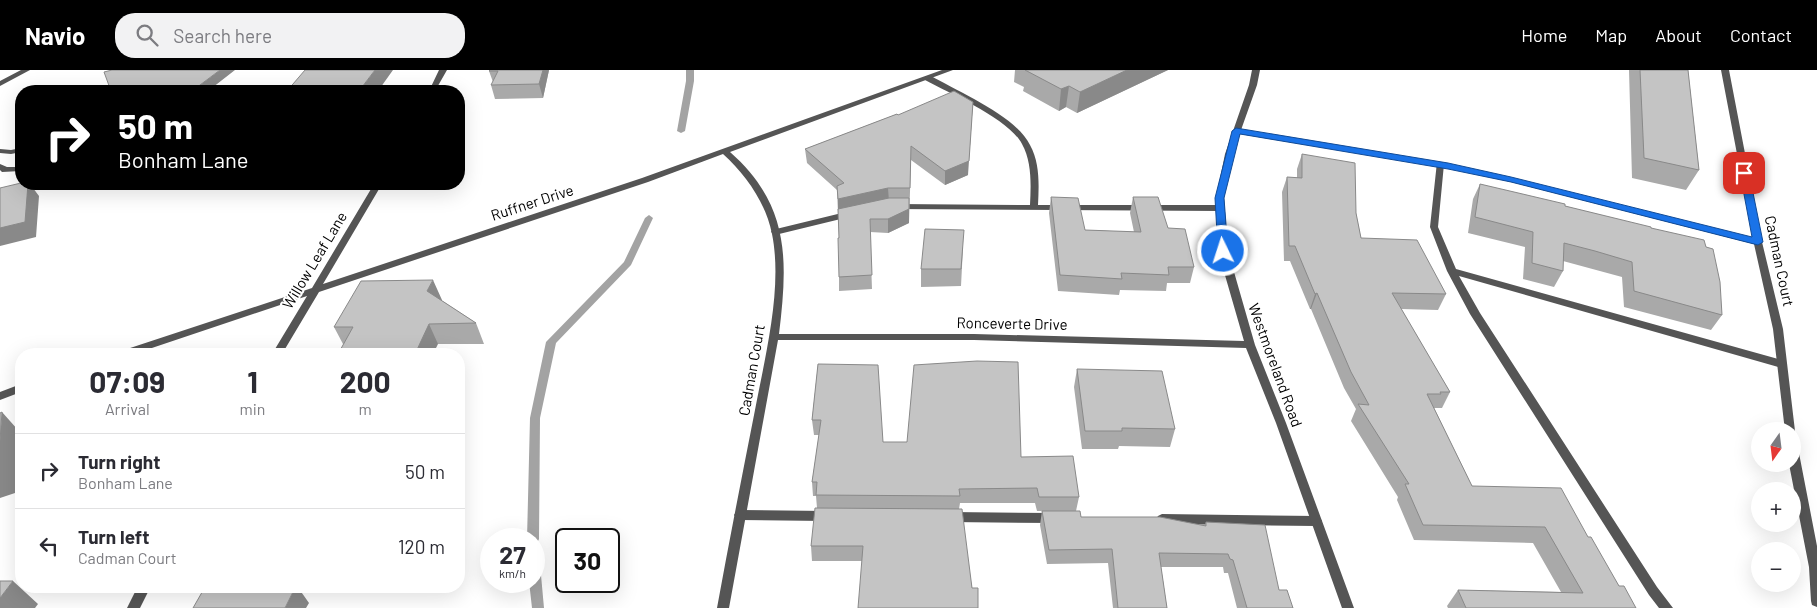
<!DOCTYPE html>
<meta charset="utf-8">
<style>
:root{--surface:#fff;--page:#f2f2f3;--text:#2b2b33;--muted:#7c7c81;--line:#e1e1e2;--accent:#000}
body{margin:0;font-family:Barlow,sans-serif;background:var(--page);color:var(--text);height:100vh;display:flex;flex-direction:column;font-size:19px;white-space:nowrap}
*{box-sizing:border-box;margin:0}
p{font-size:16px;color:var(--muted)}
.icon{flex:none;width:28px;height:28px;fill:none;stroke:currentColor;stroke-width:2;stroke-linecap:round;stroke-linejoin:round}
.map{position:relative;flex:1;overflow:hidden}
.drawer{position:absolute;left:15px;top:278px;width:450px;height:245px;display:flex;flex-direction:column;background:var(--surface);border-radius:20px;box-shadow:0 5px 20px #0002}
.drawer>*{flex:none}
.banner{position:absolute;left:15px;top:15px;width:450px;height:105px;border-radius:20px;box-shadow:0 5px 20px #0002;background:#000;color:#fff;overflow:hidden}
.needle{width:32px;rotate:194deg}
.controls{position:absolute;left:1751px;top:352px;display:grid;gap:10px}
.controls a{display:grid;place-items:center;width:50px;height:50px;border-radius:50%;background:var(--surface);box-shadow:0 5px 20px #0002;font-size:25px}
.speed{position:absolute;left:480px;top:458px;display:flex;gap:10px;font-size:25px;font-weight:700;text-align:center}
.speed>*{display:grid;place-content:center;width:65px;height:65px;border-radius:50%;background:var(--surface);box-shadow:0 5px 20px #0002;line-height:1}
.speed small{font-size:12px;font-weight:400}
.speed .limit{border:2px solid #111;border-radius:8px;background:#fff;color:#111}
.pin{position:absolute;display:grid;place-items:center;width:42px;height:42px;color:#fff;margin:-21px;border-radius:10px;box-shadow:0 2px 8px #0006}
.me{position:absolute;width:55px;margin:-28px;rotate:356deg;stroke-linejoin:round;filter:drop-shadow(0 0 4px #0008)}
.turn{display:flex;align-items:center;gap:18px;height:105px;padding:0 20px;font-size:22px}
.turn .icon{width:65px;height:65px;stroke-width:2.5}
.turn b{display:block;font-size:35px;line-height:42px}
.eta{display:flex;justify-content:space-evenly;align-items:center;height:85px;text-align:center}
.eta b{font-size:30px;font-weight:700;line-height:35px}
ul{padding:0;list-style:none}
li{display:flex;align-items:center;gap:15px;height:75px;padding:0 20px;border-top:1px solid var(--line)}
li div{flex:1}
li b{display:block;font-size:19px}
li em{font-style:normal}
header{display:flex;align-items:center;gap:30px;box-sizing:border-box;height:70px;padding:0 25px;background:var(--accent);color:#fff}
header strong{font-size:24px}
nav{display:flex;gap:28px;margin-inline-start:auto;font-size:18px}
.search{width:350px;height:45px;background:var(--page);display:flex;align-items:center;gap:12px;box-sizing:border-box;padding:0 18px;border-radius:20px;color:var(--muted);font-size:19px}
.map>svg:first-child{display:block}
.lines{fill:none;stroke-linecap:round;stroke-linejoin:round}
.stream{fill:#a3a3a3;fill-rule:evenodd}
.service{fill:#555;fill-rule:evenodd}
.minor{fill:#555;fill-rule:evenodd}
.wall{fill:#a9a9a9}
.shaded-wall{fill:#898989}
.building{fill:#c4c4c4;stroke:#898989}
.route{fill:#1a73e8;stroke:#114b97}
.labels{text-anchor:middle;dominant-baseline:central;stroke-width:4;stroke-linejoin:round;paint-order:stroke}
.street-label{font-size:15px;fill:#000;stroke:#fff}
</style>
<header>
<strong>Navio</strong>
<div class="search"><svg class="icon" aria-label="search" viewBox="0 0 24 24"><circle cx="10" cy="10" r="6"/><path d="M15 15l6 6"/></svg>Search here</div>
<nav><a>Home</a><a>Map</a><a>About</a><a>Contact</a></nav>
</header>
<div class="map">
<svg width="1817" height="538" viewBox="0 0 1817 538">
<rect width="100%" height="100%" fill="#fff"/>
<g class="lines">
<path class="stream" d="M686,0H694V11L685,61L681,63L677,61L686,11Z
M649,145L653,148L631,195L556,273L540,348L539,469L537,473L534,474V469H527L530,348L546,272L624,192L645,148Z
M534,489L538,490L540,494L544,538H532L529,511H534Z"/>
<path class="service" d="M925,6H931C959,22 1016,46 1030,75C1040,93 1039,115 1038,135H1220L1224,138L1220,141L893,139L892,137L896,134L1030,135C1031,115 1032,92 1022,74C1009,49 951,24 925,10Z
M1437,92H1443L1444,94L1438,157L1456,199L1782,290L1787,294L1782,298L1459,206L1480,243L1657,517L1673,538H1659L1649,525L1470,244L1447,201L1430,157Z
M850,141L854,144L853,146L775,165L771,162L772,160Z
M740,440L826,441L830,443L832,446L830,449L826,451L740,450L736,448L734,445L736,442Z
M950,442L1053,443L1057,445L1059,448L1057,451L1053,453L950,452L946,450L944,447L946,444Z
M1162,444L1316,446L1320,448L1322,451L1320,454L1316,456L1162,454L1158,452L1156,449L1158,446Z"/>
<path class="minor" d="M21,0H30L0,16V11Z
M439,0H447L435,21H429Z
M942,0H953L730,82C790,135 788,190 779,264H974L1244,271L1218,181L1216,128L1225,84L1249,15L1252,0H1260L1257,15L1241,60L1448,94L1511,108L1753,168L1721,0H1729L1762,172L1783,259L1795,361L1792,364V361H1785L1773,259L1754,174L1511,112L1448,98L1240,64L1233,84L1224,128L1228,181L1255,275L1286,353L1354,538H1342L1276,353L1246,278L974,270H778L729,538H717C729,472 742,406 755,340C765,287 783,218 772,164C766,133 746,105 723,84L648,112L319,222L282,284H272L307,226L134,284H117L118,282L312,218L374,114H382L323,214L642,108Z
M21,78V82L11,84L0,83V79L11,80Z
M0,94L7,97H21V101L2,102L0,100Z
M21,314V322L0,330V322Z
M1792,374L1796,375L1798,378L1817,476V537L1812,535L1811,531L1809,497L1789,394H1792Z
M138,516H151L140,538H127Z"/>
</g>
<path class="wall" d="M549,0L543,28L495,29L491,15L493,12L489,1Z
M1015,0H1168L1077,43L1066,37L1059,41L1023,21L1024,17L1014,12Z
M1629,0H1688L1699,100L1686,120L1632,108Z
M897,44L968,105L945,115L911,90L909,153L888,163L870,162L872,219L839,221V168L837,120L807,93L805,79Z
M1302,84L1356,143L1361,168L1446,224L1438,240L1401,239L1450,322L1442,338H1434L1472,416L1588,467L1619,516L1636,538H1448L1447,536L1458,520L1561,522L1533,473L1414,470L1397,430L1398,427L1351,351L1356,339L1344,318L1311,239H1310L1290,191H1284L1282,122L1287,107L1297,108V99Z
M1480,114L1565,136L1651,158L1722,245L1711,260L1624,237L1622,207L1563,191V201L1554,217L1523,209L1525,177L1468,163L1473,129Z
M1051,127L1085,160L1134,162L1130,143L1133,127L1168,158L1194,197L1190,213H1167L1166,221L1120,220L1119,225L1058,221L1049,143Z
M963,177L961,216L921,217V199Z
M441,230L476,253L484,274H343L334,257L442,230Z
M818,294L883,372L1021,387L1079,427L1076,441L1081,447L1205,455L1206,452L1279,520L1293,538H1237L1228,503H1224L1223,497H1161L1167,538H1113L1108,493L1047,494L1040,455L1042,441H1037L1035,433H960L959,439L972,518L978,538L862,491H812L811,476L817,438L816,426H813L812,412L819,365H814L812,350Z
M1077,299L1175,359L1170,377L1119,376L1118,379H1082L1074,317Z"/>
<path class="shaded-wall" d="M220,0H235L208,21H192Z
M375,0H393L378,21H359Z
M543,0H549L543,28L539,14Z
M1127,0H1168L1077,43L1080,22Z
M1069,16L1066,37L1059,41L1061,19Z
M973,32L968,105L945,115V101Z
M28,114H30L39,126L36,167L0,176V158Z
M888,118L889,132L838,143V129Z
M909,128V153L888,163V149Z
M433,210L442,230L436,241L427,221Z
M1317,223L1311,239H1310L1315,224Z
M429,254L438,274L433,284H415Z
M2,342L18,360L15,423L0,428V371Z
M13,511L38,534L35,538H0V528Z
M296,516H297L309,533L306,538H285Z"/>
<path class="building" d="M112,0H220L192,21H111L104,2Z
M305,0H375L359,21H287Z
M490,0H543L539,14L491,15L498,1H489Z
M1025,0H1127L1080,22L1069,16L1061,19Z
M1640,0H1688L1699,100L1644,88Z
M954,21L973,32L969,91L945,101L911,76L910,118H888L838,129L837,116L844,113L805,79L897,44L898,45Z
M1302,84L1355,93L1356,143L1361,168L1417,170L1446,224L1392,223L1450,322H1440L1441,324H1427L1472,416L1561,418L1588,467H1591L1619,516H1624L1636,538H1466L1458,520L1583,523L1545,457L1423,455L1405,414H1409L1358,334L1369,335L1351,302L1317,223L1315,224L1295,176H1289L1287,107L1302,108Z
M21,113V114H28L25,152L0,158V118Z
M1480,114L1565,134V136L1651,157V158L1704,170L1706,177L1713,179L1720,212L1722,245L1634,221L1632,192L1595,181L1564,173L1563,201L1532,193L1533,162L1475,147Z
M1051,127L1078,128L1085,160L1141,162L1133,127H1158L1168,158L1185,159L1194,197H1168L1169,205L1121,203L1122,209L1060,205Z
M889,128H909V139L888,149H870L872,205L839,207L838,168H839L838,139Z
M925,159L964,160L961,199H921Z
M433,210L427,221L476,253L429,254L415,284H338L353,257H334L361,211Z
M977,291L1018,292L1021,387L1073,386L1079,427H1039L1037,418L959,419L960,426L816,425L817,412H812L821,350H812L818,294L878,295L883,372H907L914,295Z
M1077,299L1162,301L1175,359L1122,358V361H1085Z
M2,342L0,371V343Z
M815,438L962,439L972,518H978V538H858L863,476H811Z
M1042,441H1080L1081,447H1160L1206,456V452L1265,455L1279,520H1287L1293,538H1247L1233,490L1230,489L1228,484L1159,483L1167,538H1118L1112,479L1049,480Z
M0,511H13L0,528Z
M259,516H296L285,538H193L205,517Z"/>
<path class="route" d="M1236,58L1448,93L1511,107L1752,167L1740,103L1744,100L1749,103L1763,172L1758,175L1511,112L1448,99L1240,64L1224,128L1228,181L1223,184L1218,181L1215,128L1232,61Z"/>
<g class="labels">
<g class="street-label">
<text transform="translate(532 132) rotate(-18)">Ruffner Drive</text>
<text transform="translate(314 190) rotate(-59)">Willow Leaf Lane</text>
<text transform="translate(1780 191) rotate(78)">Cadman Court</text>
<text transform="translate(1012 253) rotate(1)">Ronceverte Drive</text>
<text transform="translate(1276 295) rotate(70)">Westmoreland Road</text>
<text transform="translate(751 300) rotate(-80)">Cadman Court</text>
</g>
</g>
</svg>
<div class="controls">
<a><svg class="needle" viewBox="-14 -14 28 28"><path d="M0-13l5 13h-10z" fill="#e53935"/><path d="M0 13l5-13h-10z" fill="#7c7c81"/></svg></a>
<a>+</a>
<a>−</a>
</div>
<div class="speed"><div>27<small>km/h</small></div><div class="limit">30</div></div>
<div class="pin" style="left:1744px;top:103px;background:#d93025"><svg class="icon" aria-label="arrive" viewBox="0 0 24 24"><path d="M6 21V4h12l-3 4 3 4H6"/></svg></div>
<svg class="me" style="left:1223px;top:181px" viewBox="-20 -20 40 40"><circle r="17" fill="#1a73e8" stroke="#fff" stroke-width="3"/><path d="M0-11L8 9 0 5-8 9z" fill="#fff"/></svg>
<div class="banner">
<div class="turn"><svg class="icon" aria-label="right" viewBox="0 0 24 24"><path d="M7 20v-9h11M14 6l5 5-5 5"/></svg><div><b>50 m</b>Bonham Lane</div></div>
</div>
<section class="drawer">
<div class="eta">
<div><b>07:09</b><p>Arrival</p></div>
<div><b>1</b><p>min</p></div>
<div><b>200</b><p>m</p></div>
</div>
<ul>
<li><svg class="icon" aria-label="right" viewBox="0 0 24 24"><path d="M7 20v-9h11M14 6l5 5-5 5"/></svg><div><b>Turn right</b><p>Bonham Lane</p></div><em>50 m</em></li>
<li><svg class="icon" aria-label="left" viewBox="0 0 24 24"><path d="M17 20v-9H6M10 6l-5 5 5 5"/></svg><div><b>Turn left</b><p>Cadman Court</p></div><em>120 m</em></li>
</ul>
</section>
</div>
